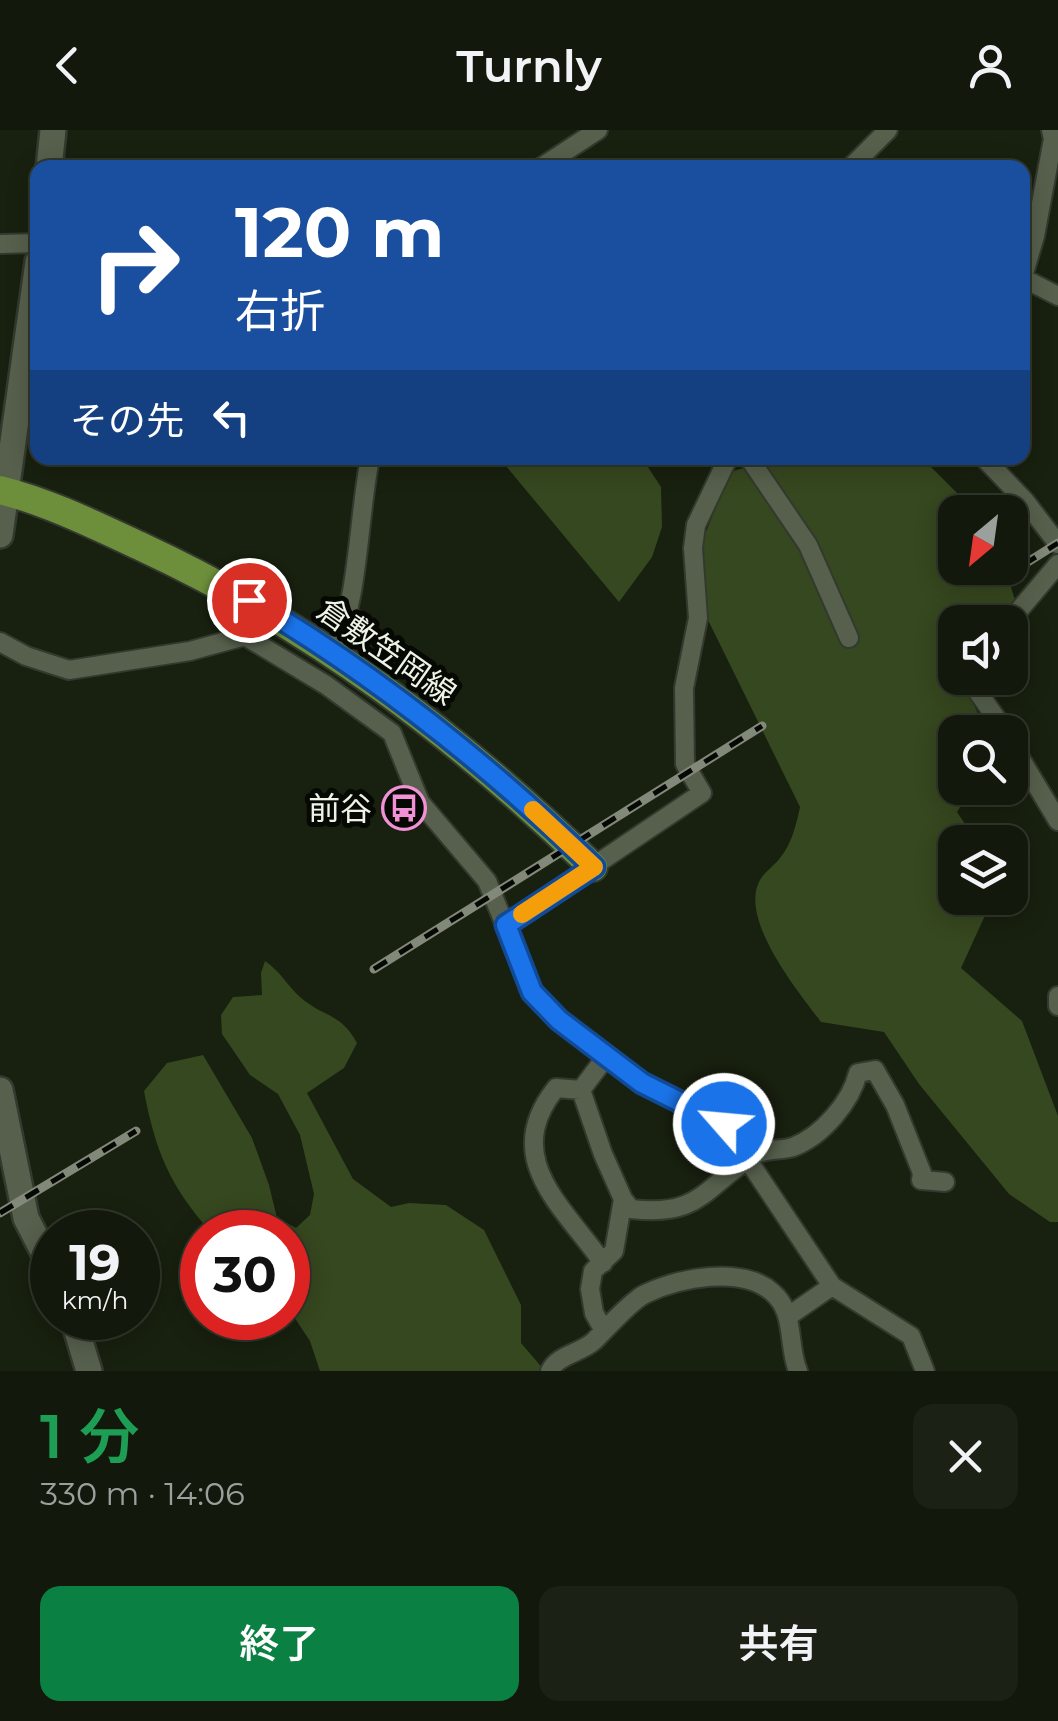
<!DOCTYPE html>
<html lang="ja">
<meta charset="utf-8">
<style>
:root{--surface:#12180b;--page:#1b2114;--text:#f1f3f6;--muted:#9ca09d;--line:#31372c;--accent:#0b8043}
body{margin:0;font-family:Montserrat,"Noto Sans JP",sans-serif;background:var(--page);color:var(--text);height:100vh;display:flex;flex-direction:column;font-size:38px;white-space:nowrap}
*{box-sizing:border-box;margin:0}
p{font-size:32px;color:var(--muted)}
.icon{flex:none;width:55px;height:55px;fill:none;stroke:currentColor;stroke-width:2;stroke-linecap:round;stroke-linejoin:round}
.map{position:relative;height:1241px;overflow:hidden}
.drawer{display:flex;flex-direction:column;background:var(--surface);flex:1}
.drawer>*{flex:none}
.banner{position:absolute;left:30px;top:30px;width:1000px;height:305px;border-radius:20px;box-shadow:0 5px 25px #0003,0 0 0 2px var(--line);background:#1a4fa0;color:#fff;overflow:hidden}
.needle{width:65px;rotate:209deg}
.fabs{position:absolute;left:938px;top:365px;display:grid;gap:20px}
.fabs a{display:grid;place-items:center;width:90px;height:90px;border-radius:20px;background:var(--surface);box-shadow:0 5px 25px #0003,0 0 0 2px var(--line);font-size:50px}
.speed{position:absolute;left:30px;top:1080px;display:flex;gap:20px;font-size:50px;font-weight:700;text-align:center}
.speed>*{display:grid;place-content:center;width:130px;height:130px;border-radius:50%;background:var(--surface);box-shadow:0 5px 25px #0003,0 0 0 2px var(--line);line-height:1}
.speed small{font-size:25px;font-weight:400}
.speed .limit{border:15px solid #d22;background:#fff;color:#111}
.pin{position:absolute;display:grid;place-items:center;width:85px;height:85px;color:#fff;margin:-42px;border:5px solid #fff;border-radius:50%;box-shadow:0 2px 10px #0007}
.me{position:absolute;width:110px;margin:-55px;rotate:297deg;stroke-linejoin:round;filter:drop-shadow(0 0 8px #0008)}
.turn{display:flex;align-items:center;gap:35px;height:210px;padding:0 40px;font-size:45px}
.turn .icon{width:130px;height:130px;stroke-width:2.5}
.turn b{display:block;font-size:70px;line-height:85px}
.then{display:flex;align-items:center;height:95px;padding:0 40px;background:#0003;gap:20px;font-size:38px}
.round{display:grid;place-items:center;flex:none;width:105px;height:105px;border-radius:20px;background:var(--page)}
.overview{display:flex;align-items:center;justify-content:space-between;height:170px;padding:0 40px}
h1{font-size:60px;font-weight:600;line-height:75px;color:#1e9e55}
.button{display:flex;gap:20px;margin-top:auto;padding:20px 40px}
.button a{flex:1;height:115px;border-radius:20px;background:var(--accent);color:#fff;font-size:40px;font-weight:600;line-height:115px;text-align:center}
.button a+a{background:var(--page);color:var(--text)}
header{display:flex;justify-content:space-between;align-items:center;height:130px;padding:0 40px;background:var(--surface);font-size:45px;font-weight:600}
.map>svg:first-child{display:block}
.green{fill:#36481f}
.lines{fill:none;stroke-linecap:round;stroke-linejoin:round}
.minor-casing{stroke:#33392e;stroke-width:22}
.secondary-casing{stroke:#33392e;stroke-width:30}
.primary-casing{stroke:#33392e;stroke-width:32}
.minor{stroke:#56604c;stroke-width:18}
.secondary{stroke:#56604c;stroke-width:25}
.primary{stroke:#6d8f3b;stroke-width:28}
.rail-casing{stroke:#82897a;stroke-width:9}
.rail{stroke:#060903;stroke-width:5;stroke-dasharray:15;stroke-linecap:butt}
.route-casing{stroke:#114b97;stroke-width:25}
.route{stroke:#1a73e8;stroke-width:18}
.slow{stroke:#f59e0b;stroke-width:18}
.labels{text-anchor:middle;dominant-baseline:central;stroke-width:10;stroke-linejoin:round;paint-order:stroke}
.street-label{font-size:32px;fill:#edf3e7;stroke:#060903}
.poi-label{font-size:32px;fill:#edf3e7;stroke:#060903;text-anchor:end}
</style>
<header><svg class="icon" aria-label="back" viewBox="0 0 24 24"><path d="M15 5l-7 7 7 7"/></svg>Turnly<svg class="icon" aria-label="person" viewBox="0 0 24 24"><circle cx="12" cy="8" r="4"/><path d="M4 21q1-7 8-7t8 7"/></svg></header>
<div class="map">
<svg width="1058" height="1241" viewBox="0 0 1058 1241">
<rect width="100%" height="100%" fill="#18200f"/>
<path class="green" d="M504,328H642L661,357L662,397L652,427L619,472L506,336Z
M778,328H922L976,382H955V438H1005L1016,473L990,492H955V548H961L987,602H955V658H972L957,682L977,712H955V768H993L961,838L1022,891L1058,986V1092H1050L1009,1064L919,954L884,902L821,892C799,863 740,791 759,752C763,743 774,736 780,728C792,713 796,695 800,677L707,488L702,412L730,342Z
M265,831C280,841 287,855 300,867C324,888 340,882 357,913L344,938L307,963L353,1049L391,1077L409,1073L446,1075L484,1100L521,1175V1213L545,1241H320L310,1211L288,1178V1102H211C170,1057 155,1020 144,961L167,933L203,925L252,1008L269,1055L277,1088L296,1098L310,1085L314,1064L300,1005L278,964L250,945L222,904L221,885L233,867L262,865L261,843Z"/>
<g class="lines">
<g class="minor-casing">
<path id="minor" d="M540,38L598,0
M850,38L888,0
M0,114L38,113
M1023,148L1058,166
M1022,150L1035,106L1053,9L1051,0
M749,328L808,415L849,508
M984,328L1025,371L1058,414
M1009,492L1058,434
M0,512L26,526L69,540L190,521L245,506L326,555L392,603L420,672L487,751L532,861L559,890L642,953L724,994L832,1156L911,1206L925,1241
M334,524C359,469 358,389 370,328
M968,548L1006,602
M1010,611L1058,691
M506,795L702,663L685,634L684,558L698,488L693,418L696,395L728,328
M1058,866V876
M581,960L556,958C500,1028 563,1076 603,1133
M623,1069L631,1079C702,1087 703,1057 755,1025C766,1018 781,1021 793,1017C822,1006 851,972 858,943L875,940L895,975L922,1043L921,1050L945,1052
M790,1185L832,1156
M603,1199L594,1183L590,1159L593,1141L614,1121L623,1069L603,1024L581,960L605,928
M550,1241C557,1225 581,1223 594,1211C605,1200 632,1170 645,1164C679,1148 741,1135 772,1162C796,1182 787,1214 798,1241"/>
</g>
<g class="secondary-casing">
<path id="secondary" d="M49,38L53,0
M0,405L38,132
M0,960L26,1088L52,1139
M73,1188L89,1241"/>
</g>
<g class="primary-casing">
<path id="primary" d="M0,360C46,371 99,397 142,417C314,497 457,605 593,737"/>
</g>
<use href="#minor" class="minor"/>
<use href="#secondary" class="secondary"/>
<use href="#primary" class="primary"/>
<g class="rail-casing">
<path id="rail" d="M1023,435L1058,413
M374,839L762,596
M0,1083L136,1001"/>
</g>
<use href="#rail" class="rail"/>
</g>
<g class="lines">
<g class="route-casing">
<path id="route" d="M249,470C375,544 489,635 594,737L506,795L532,862L559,890L642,953L724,994"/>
</g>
<use href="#route" class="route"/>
<path class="slow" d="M522,784L594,737L533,680"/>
</g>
<defs>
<g id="bus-ring" transform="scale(2.25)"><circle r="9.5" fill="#060903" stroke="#f391d6" stroke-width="1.5"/><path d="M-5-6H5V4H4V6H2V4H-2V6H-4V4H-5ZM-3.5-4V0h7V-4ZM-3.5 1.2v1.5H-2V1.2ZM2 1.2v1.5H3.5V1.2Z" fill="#f391d6"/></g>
</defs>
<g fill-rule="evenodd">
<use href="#bus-ring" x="404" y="678"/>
</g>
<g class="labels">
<g class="street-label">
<text transform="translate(387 521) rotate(35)">倉敷笠岡線</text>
</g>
<g class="poi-label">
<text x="372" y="678">前谷</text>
</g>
</g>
</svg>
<div class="fabs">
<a><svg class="needle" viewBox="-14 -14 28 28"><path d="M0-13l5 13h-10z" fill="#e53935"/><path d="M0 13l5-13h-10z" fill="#9ca09d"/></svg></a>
<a><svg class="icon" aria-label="sound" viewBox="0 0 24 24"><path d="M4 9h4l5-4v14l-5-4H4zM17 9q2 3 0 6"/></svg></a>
<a><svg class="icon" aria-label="search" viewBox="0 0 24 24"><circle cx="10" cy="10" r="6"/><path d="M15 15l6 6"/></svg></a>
<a><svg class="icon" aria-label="layers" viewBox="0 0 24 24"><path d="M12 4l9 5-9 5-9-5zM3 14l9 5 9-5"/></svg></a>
</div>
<div class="speed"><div>19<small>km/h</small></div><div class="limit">30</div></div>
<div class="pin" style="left:249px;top:470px;background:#d93025"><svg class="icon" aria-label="arrive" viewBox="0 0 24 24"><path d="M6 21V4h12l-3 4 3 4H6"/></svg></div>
<svg class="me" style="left:724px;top:994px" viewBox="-20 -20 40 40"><circle r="17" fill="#1a73e8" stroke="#fff" stroke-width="3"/><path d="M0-11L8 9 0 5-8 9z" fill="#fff"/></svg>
<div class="banner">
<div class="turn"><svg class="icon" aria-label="right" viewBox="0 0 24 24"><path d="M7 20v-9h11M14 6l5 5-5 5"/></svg><div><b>120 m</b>右折</div></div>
<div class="then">その先<svg class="icon" aria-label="left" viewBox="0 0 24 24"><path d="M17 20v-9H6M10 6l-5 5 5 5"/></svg></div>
</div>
</div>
<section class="drawer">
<div class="overview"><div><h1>1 分</h1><p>330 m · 14:06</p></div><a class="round"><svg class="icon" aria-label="close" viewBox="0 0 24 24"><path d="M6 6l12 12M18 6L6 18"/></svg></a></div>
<div class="button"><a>終了</a><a>共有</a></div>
</section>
